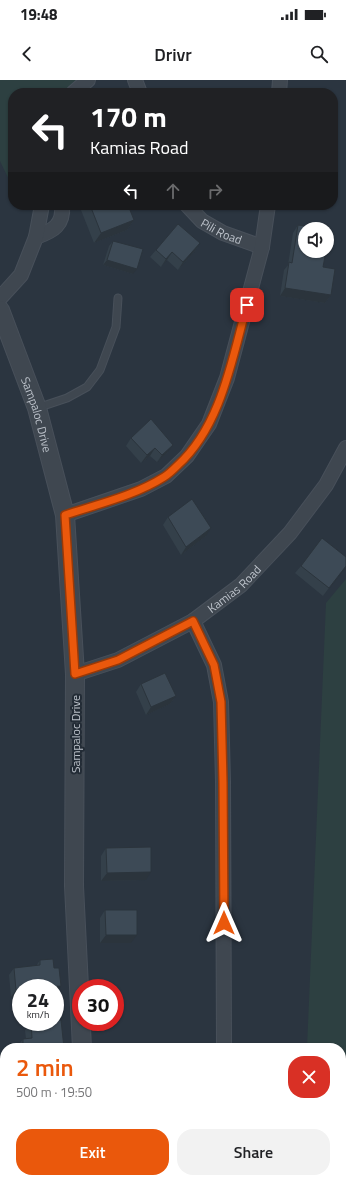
<!DOCTYPE html>
<meta charset="utf-8">
<style>
:root{--surface:#fff;--page:#f2f2f2;--text:#202124;--muted:#757577;--accent:#ea580c}
body{margin:0;font-family:"Titillium Web",sans-serif;background:var(--page);color:var(--text);height:100vh;display:flex;flex-direction:column;font-size:15px;white-space:nowrap}
*{box-sizing:border-box;margin:0}
p{font-size:13px;color:var(--muted)}
.icon{flex:none;width:22px;height:22px;fill:none;stroke:currentColor;stroke-width:2;stroke-linecap:round;stroke-linejoin:round}
.map{position:relative;flex:1;overflow:hidden}
.panel{position:absolute;left:0px;top:963px;width:346px;height:140px;display:flex;flex-direction:column;background:var(--surface);border-radius:16px 16px 0 0;box-shadow:0 1px 3px #0004}
.panel>*{flex:none}
.banner{position:absolute;left:8px;top:8px;width:330px;height:122px;border-radius:16px;box-shadow:0 1px 3px #0004;background:#202124;color:#fff;overflow:hidden}
.buttons{position:absolute;left:298px;top:142px;display:grid;gap:8px}
.buttons a{display:grid;place-items:center;width:36px;height:36px;border-radius:50%;background:var(--surface);box-shadow:0 1px 3px #0004;font-size:20px}
.speed{position:absolute;left:12px;top:899px;display:flex;gap:8px;font-size:20px;font-weight:700;text-align:center}
.speed>*{display:grid;place-content:center;width:52px;height:52px;border-radius:50%;background:var(--surface);box-shadow:0 1px 3px #0004;line-height:1}
.speed small{font-size:10px;font-weight:400}
.speed .limit{border:6px solid #d22;background:#fff;color:#111}
.pin{position:absolute;display:grid;place-items:center;width:34px;height:34px;color:#fff;margin:-17px;border-radius:8px;box-shadow:0 2px 6px #0006}
.me{position:absolute;width:44px;margin:-22px;rotate:0deg;stroke-linejoin:round;filter:drop-shadow(0 0 3px #0008)}
.turn{display:flex;align-items:center;gap:14px;height:84px;padding:0 16px;font-size:18px}
.turn .icon{width:52px;height:52px;stroke-width:2.5}
.turn b{display:block;font-size:28px;line-height:34px}
.lanes{display:flex;align-items:center;height:38px;padding:0 16px;background:#0003;justify-content:center;gap:20px;direction:ltr}
.lanes .off{opacity:.35}
.round{display:grid;place-items:center;flex:none;width:42px;height:42px;border-radius:16px;background:var(--page)}
.headline{display:flex;align-items:center;justify-content:space-between;height:68px;padding:0 16px}
h1{font-size:24px;font-weight:600;line-height:30px;color:var(--accent)}
.action{display:flex;gap:8px;margin-top:auto;padding:8px 16px}
.action a{flex:1;height:46px;border-radius:16px;background:var(--accent);color:#fff;font-size:16px;font-weight:600;line-height:46px;text-align:center}
.action a+a{background:var(--page);color:var(--text)}
.status{display:flex;justify-content:space-between;align-items:center;height:28px;padding:0 20px;background:var(--surface);direction:ltr}
.status svg{height:11px;fill:currentColor}
header{display:flex;justify-content:space-between;align-items:center;height:52px;padding:0 16px;background:var(--surface);font-size:18px;font-weight:600}
.map>svg:first-child{display:block}
.green{fill:#2d4041}
.lines{fill:none;stroke-linecap:round;stroke-linejoin:round}
.service-casing{stroke:#48505a;stroke-width:9}
.minor-casing{stroke:#48505a;stroke-width:16}
.tertiary-casing{stroke:#48505a;stroke-width:20}
.service{stroke:#3f4750;stroke-width:7}
.minor{stroke:#3f4750;stroke-width:14}
.tertiary{stroke:#3f4750;stroke-width:18}
.wall{fill:#34404a}
.shaded-wall{fill:#2b343c}
.building{fill:#3d4a56;stroke:#2b343c}
.route-casing{stroke:#983908;stroke-width:10}
.route{stroke:#ea580c;stroke-width:7}
.labels{text-anchor:middle;dominant-baseline:central;stroke-width:4;stroke-linejoin:round;paint-order:stroke}
.street-label{font-size:12px;fill:#bcc2ca;stroke:#232c36}
</style>
<div class="status"><b>19:48</b><svg viewBox="0 0 49 12"><path d="M0 12V9h3v3zM5 12V6h3v6zM10 12V3h3v9zM15 12V0h3v12zM26 1h20v11H26zM47 4h2v5h-2z"/></svg></div>
<header><svg class="icon" aria-label="back" viewBox="0 0 24 24"><path d="M15 5l-7 7 7 7"/></svg>Drivr<svg class="icon" aria-label="search" viewBox="0 0 24 24"><circle cx="10" cy="10" r="6"/><path d="M15 15l6 6"/></svg></header>
<div class="map">
<svg width="346" height="1103" viewBox="0 0 346 1103">
<rect width="100%" height="100%" fill="#2b3540"/>
<path class="green" d="M0,0H77L64,13H13V108L0,81Z
M346,499V1103H306V1098H341V968H307L326,523Z"/>
<g class="lines">
<g class="service-casing">
<path id="service" d="M37,328L67,318L87,307L100,290L116,247L118,218"/>
</g>
<g class="minor-casing">
<g id="minor">
<path d="M135,0L140,13"/>
<path d="M73,13L88,0"/>
<path d="M279,13L280,0"/>
<path id="s1" d="M187,125L202,141L223,153L262,167"/>
<path d="M36,157C53,151 64,145 62,125"/>
<path d="M0,218L21,195L36,157L42,125"/>
<path d="M65,435L141,409L166,396L187,376L209,344L227,298L262,167L268,125"/>
<path d="M193,541L214,585L221,622L223,702L224,968"/>
<path id="s2" d="M75,594L118,580L193,541L241,505L290,453L326,405L346,368"/>
<path d="M230,1098V1103"/>
</g>
</g>
<g class="tertiary-casing">
<g id="tertiary">
<path id="s3" d="M0,230L37,328L65,435L75,594L74,806L82,968"/>
<path d="M93,1098L94,1103"/>
</g>
</g>
<use href="#service" class="service"/>
<use href="#minor" class="minor"/>
<use href="#tertiary" class="tertiary"/>
</g>
<path class="wall" d="M79,125H128L134,140L127,150L94,163Z
M298,145L305,149L323,187L331,215L325,223L280,216L284,190L288,185L293,153Z
M113,161L133,194L103,185L109,166Z
M200,163L195,171L178,190L167,180L161,187L150,177L156,170Z
M131,358L168,372L157,382L150,376L141,383L126,366Z
M168,437L206,456L181,475L163,445Z
M301,486L346,487L323,516L295,493Z
M141,604L176,616L170,624L146,635L136,612Z
M106,768L146,800L101,801V776Z
M105,830L131,863H100V838Z
M40,880L54,888L55,914L11,917L9,895L14,888L36,886Z
M31,942L64,968H17V967L23,959H26L25,950Z
M32,1098L72,1103H29Z
M117,1098H165L166,1103H118Z
M181,1098H216V1103H181Z"/>
<path class="shaded-wall" d="M134,140L127,150L94,163L101,153Z
M200,163L195,171L178,190L183,182Z
M172,172L167,180L161,187L166,179Z
M107,180L137,189L133,194L103,185Z
M285,208L331,215L325,223L280,216Z
M173,365L168,372L157,382L162,375Z
M155,368L150,376L141,383L147,375Z
M211,448L206,456L181,475L186,467Z
M346,486L345,489L323,516L329,508Z
M176,616L170,624L146,635L151,627Z
M151,792L146,800L101,801L107,793Z
M106,855H137L131,863H100Z
M61,906L55,914V908H35Z
M21,909V917H11L16,910Z"/>
<path class="building" d="M90,125H128L134,140L101,153Z
M178,144L200,163L183,182L172,172L166,179L156,170Z
M298,145L319,148V149H305V171H326L323,187L335,189L331,215L285,208L289,182L292,183Z
M113,161L143,169L137,189L107,180Z
M151,339L173,365L162,375L155,368L147,375L131,358Z
M192,419L211,448L186,467L168,437Z
M322,458L346,477V486L329,508L301,486Z
M165,593L176,616L151,627L141,604Z
M151,767V792L107,793L106,768Z
M105,830H137V855H106Z
M53,879L54,888H59L61,906L35,908H21V909L16,910L14,888L40,885V880Z
M55,940H61L64,968H23V959L32,958L31,942H55Z
M32,1098H71L72,1103H33Z
M124,1098H165L166,1103H124Z
M187,1098H216V1103H187Z"/>
<g class="lines">
<g class="route-casing">
<path id="route" d="M224,843L223,702L221,622L214,585L193,541L118,580L75,594L65,435C98,424 134,416 164,397C169,394 174,389 178,385C221,346 232,279 247,225"/>
</g>
<use href="#route" class="route"/>
</g>
<g class="labels">
<g class="street-label">
<text stroke="none"><textPath href="#s1" startOffset="44">Pili Road</textPath></text>
<text stroke="none"><textPath href="#s3" startOffset="111">Sampaloc Drive</textPath></text>
<text stroke="none"><textPath href="#s2" startOffset="182">Kamias Road</textPath></text>
<text transform="translate(75 654) rotate(-90)">Sampaloc Drive</text>
</g>
</g>
</svg>
<div class="buttons">
<a><svg class="icon" aria-label="sound" viewBox="0 0 24 24"><path d="M4 9h4l5-4v14l-5-4H4zM17 9q2 3 0 6"/></svg></a>
</div>
<div class="speed"><div>24<small>km/h</small></div><div class="limit">30</div></div>
<div class="pin" style="left:247px;top:225px;background:#d93025"><svg class="icon" aria-label="arrive" viewBox="0 0 24 24"><path d="M6 21V4h12l-3 4 3 4H6"/></svg></div>
<svg class="me" style="left:224px;top:843px" viewBox="-20 -20 40 40"><path d="M0-17L14 15 0 8-14 15z" fill="#ea580c" stroke="#fff" stroke-width="4"/></svg>
<div class="banner">
<div class="turn"><svg class="icon" aria-label="left" viewBox="0 0 24 24"><path d="M17 20v-9H6M10 6l-5 5 5 5"/></svg><div><b>170 m</b>Kamias Road</div></div>
<div class="lanes"><svg class="icon" aria-label="left" viewBox="0 0 24 24"><path d="M17 20v-9H6M10 6l-5 5 5 5"/></svg><svg class="icon off" aria-label="ahead" viewBox="0 0 24 24"><path d="M12 20V5M6 11l6-6 6 6"/></svg><svg class="icon off" aria-label="right" viewBox="0 0 24 24"><path d="M7 20v-9h11M14 6l5 5-5 5"/></svg></div>
</div>
<section class="panel">
<div class="headline"><div><h1>2 min</h1><p>500 m · 19:50</p></div><a class="round" style="background:#d93025;color:#fff"><svg class="icon" aria-label="close" viewBox="0 0 24 24"><path d="M6 6l12 12M18 6L6 18"/></svg></a></div>
<div class="action"><a>Exit</a><a>Share</a></div>
</section>
</div>
